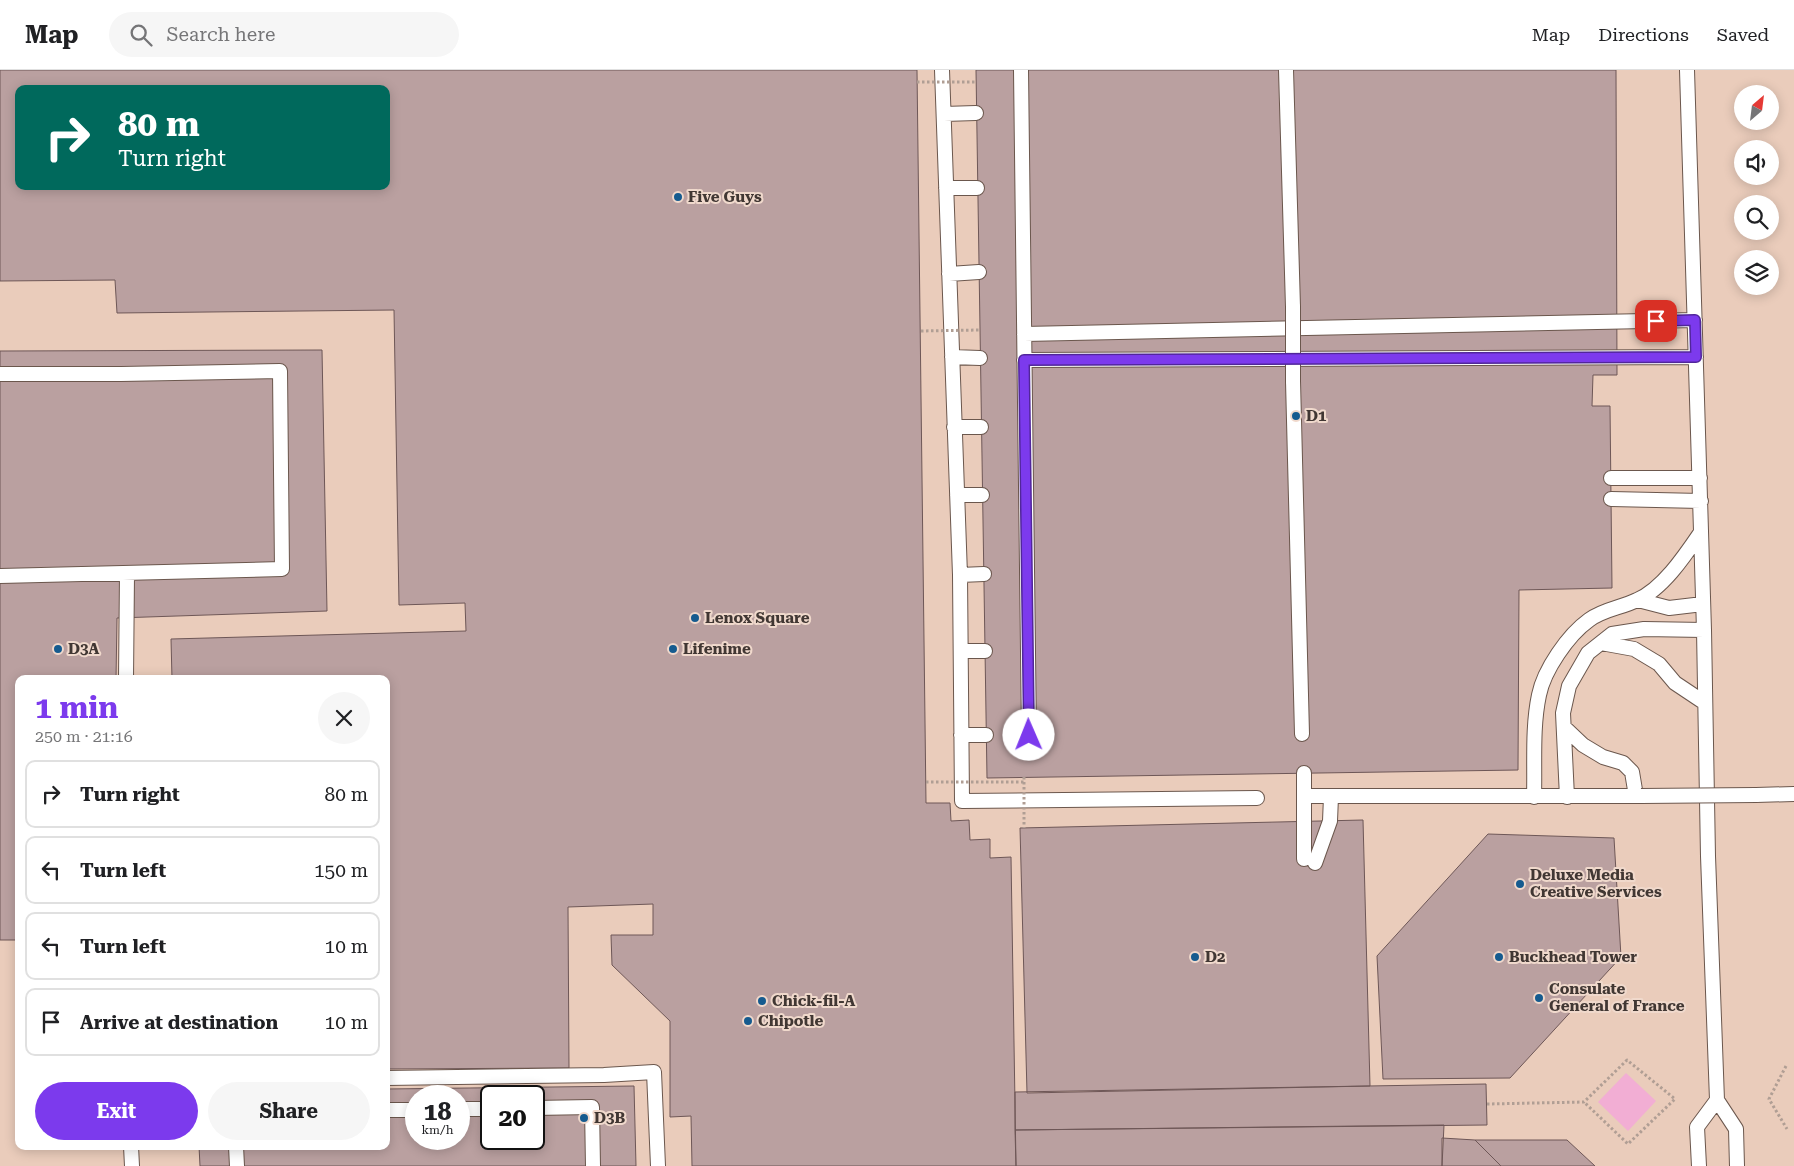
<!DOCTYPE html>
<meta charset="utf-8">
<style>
:root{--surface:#fff;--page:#f6f6f6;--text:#202124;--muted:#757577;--line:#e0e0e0;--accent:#7c3aed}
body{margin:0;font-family:"Roboto Serif",serif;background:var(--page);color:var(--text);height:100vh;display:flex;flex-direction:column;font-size:19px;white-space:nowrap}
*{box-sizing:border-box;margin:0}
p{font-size:16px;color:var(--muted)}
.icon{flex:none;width:28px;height:28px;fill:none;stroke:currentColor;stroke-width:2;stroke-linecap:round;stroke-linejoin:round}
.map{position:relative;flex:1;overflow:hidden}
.details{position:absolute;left:15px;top:605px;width:375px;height:475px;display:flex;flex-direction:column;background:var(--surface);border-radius:10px;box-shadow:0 2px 12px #0003}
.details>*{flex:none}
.guide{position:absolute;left:15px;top:15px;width:375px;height:105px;border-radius:10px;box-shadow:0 2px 12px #0003;background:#00695c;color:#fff;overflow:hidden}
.needle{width:32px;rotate:28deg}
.tools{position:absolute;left:1734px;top:15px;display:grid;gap:10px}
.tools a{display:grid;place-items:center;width:45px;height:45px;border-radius:50%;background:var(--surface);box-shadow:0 2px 12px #0003;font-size:25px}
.speed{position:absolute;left:405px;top:1015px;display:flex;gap:10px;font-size:25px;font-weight:700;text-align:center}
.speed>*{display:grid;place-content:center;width:65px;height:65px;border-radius:50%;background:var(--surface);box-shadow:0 2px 12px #0003;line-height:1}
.speed small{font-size:12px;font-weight:400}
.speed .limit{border:2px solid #111;border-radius:8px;background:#fff;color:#111}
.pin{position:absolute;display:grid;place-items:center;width:42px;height:42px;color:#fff;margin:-21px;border-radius:10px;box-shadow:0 2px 8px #0006}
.me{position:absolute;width:55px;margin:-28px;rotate:359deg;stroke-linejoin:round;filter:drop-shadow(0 0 4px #0008)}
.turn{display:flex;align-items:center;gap:18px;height:105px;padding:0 20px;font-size:22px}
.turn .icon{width:65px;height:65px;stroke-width:2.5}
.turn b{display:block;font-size:35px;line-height:42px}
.round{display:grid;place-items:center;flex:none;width:52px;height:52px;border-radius:26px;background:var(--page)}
.overview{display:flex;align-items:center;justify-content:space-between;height:85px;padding:0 20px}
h1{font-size:30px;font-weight:700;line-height:38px;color:var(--accent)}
.cta{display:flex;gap:10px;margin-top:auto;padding:10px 20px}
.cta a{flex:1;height:58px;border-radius:30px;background:var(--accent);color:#fff;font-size:20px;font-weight:700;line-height:58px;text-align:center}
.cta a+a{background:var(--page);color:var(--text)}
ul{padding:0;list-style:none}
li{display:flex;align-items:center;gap:15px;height:68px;margin:0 10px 8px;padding:0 10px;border:2px solid var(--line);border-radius:10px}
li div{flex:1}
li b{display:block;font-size:19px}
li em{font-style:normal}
header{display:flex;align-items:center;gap:30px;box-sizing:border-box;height:70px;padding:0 25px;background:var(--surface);border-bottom:1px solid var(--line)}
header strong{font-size:24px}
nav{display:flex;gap:28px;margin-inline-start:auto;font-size:18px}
.search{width:350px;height:45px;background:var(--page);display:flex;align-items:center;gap:12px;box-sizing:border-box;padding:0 18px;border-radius:28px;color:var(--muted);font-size:19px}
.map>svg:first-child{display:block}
.built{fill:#eaccbb;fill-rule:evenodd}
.water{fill:#f2aed4}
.building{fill:#baa0a0;stroke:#6e5757;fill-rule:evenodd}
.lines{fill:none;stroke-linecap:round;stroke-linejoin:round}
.lane-casing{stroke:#6b574d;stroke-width:16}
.path{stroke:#b09e94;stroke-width:3;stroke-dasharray:2.5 2.5;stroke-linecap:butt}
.lane{stroke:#fff;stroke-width:14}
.lane-bridge-casing{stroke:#6b574d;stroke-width:16;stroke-linecap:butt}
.path-bridge{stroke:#b09e94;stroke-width:3;stroke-dasharray:2.5 2.5;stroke-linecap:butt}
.lane-bridge{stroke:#fff;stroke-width:14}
.route-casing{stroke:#51269a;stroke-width:12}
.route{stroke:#7c3aed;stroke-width:9}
.poi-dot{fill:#165b8f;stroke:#f0d9cc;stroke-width:2}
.labels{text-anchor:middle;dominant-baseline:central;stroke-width:4;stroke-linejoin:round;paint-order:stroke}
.poi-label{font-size:15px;font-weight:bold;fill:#413733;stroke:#f0d9cc;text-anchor:start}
</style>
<header>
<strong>Map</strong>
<div class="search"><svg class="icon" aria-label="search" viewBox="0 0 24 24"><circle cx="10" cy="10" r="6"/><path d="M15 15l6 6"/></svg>Search here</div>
<nav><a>Map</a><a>Directions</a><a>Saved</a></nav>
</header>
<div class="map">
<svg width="1794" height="1096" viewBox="0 0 1794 1096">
<rect width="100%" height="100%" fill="#f0d9cc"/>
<path class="built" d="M0,0H1794V1096H0ZM19,19H386V116H19ZM1742,24H1770V51H1742ZM1742,79H1770V106H1742ZM1742,134H1770V161H1742ZM1742,189H1770V216H1742ZM19,609H386V1076H19ZM416,1026H459V1069H416ZM491,1026H534V1069H491Z"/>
<path class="water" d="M1626,1003L1656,1031L1628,1061L1598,1032Z"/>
<path class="building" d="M0,0H917L926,733H950L951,751L969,750L970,770L990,769V788L1011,787L1016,1096H692L691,1046L670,1047V951L612,895L611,865H653V834L568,837L569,998L386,999V609H172L171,569L466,561L465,533L399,535L394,240L117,243L115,210L0,211ZM19,19H386V116H19Z
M976,0H1616L1617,305H1593L1592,336H1610L1612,518L1519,520L1518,700L987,708Z
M322,280L327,541L117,548L116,609H19V870H0V281Z
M1363,750L1370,1016L1027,1023L1020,758Z
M1488,764L1614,768L1621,887L1510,1008L1383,1009L1377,886Z
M1486,1014L1487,1055L1015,1060V1022Z
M634,1016L636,1096H200L199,1076H386V1019ZM416,1026H459V1069H416ZM491,1026H534V1069H491Z
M1444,1055L1442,1096H1016L1015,1060Z
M1442,1068L1475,1070L1501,1096H1442Z
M1475,1070H1567L1595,1096H1501Z"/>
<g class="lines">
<g class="lane-casing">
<path id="lane" d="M942,0L960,505L962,731L1257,728
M1021,0L1029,665
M1286,0L1293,237
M1687,0L1704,560L1708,786L1717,1030L1736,1059L1737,1096
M944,44L976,43
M946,118H977
M949,204L979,202
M1024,264L1695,250
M952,287L980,288
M1024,290L1696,287
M0,304H121L280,301L282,499L0,506
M1293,311L1302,664
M954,357H981
M1611,408H1700
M957,425H982
M1611,429L1701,431
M960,505L984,504
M1638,530L1669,538L1703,534
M1601,573L1634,579L1659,594L1675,613L1705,633
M961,581H985
M126,609L127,504
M1564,657L1583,675L1603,687L1623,693L1632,702L1636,726
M961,665H986
M1304,703V726H1641
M1756,725L1794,724
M1304,726V789
M1534,727C1535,694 1532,658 1539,625C1544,600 1568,565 1589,550C1604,539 1621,538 1637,530C1663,519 1686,484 1701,462
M1567,727L1563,643L1569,616L1588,583L1612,564L1644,559L1704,560
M1315,793L1330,751L1331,727
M386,1008L604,1005L654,1002L658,1096
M534,1038L592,1037L593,1096
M459,1039H491
M386,1040H416
M131,1076L132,1096
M236,1076L237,1096
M1699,1096L1697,1057L1717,1030"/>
</g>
<path class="path" d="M1786,996L1769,1029L1787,1059
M1487,1034L1584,1032L1627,990L1675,1029L1628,1074L1584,1032"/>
<use href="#lane" class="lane"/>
<g class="lane-bridge-casing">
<path id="lane-bridge" d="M1293,237V311
M1641,726L1756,725"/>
</g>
<path class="path-bridge" d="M917,12H976
M921,261L980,260
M1024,707V758
M926,712H1024"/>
<use href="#lane-bridge" class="lane-bridge"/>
</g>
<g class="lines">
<g class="route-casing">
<path id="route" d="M1029,665L1024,290L1696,287L1695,250L1656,251"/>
</g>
<use href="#route" class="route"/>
</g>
<g class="poi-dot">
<circle cx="678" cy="127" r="5"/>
<circle cx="1296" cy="346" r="5"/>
<circle cx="695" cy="548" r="5"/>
<circle cx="58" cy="579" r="5"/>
<circle cx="673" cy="579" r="5"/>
<circle cx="1520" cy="814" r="5"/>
<circle cx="1195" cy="887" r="5"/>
<circle cx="1499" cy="887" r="5"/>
<circle cx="1539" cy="928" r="5"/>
<circle cx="762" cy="931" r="5"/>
<circle cx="748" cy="951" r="5"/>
<circle cx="584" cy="1048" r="5"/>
</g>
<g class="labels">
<g class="poi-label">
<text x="688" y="127">Five Guys</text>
<text x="1306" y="346">D1</text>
<text x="705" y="548">Lenox Square</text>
<text x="68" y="579">D3A</text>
<text x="683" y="579">Lifenime</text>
<text x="1530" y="805">Deluxe Media<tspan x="1530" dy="17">Creative Services</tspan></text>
<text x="1205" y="887">D2</text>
<text x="1509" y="887">Buckhead Tower</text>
<text x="1549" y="919">Consulate<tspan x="1549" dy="17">General of France</tspan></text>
<text x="772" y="931">Chick-fil-A</text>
<text x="758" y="951">Chipotle</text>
<text x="594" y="1048">D3B</text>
</g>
</g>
</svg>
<div class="tools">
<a><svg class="needle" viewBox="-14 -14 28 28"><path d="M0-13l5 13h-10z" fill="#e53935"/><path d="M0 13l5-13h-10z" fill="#757577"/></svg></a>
<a><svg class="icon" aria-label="sound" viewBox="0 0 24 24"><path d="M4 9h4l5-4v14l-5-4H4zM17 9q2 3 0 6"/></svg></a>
<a><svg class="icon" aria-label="search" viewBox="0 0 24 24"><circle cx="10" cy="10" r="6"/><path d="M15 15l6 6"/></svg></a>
<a><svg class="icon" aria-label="layers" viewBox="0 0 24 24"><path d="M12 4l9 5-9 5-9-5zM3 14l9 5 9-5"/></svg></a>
</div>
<div class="speed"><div>18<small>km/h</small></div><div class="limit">20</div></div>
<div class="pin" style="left:1656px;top:251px;background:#d93025"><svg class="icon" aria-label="arrive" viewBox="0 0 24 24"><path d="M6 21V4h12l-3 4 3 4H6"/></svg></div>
<svg class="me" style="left:1029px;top:665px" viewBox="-20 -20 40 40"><circle r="19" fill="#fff"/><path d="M0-13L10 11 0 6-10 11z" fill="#7c3aed"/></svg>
<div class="guide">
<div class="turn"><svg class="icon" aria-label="right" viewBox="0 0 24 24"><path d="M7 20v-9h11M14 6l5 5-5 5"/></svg><div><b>80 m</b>Turn right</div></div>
</div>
<section class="details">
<div class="overview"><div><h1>1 min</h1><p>250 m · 21:16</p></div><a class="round"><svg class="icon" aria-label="close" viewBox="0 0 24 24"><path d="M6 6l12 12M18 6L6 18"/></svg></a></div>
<ul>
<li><svg class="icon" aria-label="right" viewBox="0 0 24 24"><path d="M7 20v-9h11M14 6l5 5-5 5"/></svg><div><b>Turn right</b></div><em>80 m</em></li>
<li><svg class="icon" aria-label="left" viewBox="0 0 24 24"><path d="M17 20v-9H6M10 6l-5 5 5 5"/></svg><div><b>Turn left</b></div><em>150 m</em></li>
<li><svg class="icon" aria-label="left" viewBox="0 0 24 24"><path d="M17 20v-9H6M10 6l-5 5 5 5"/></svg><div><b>Turn left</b></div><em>10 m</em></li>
<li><svg class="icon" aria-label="arrive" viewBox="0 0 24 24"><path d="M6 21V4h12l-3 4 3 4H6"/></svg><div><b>Arrive at destination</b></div><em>10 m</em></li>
</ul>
<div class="cta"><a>Exit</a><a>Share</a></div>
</section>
</div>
